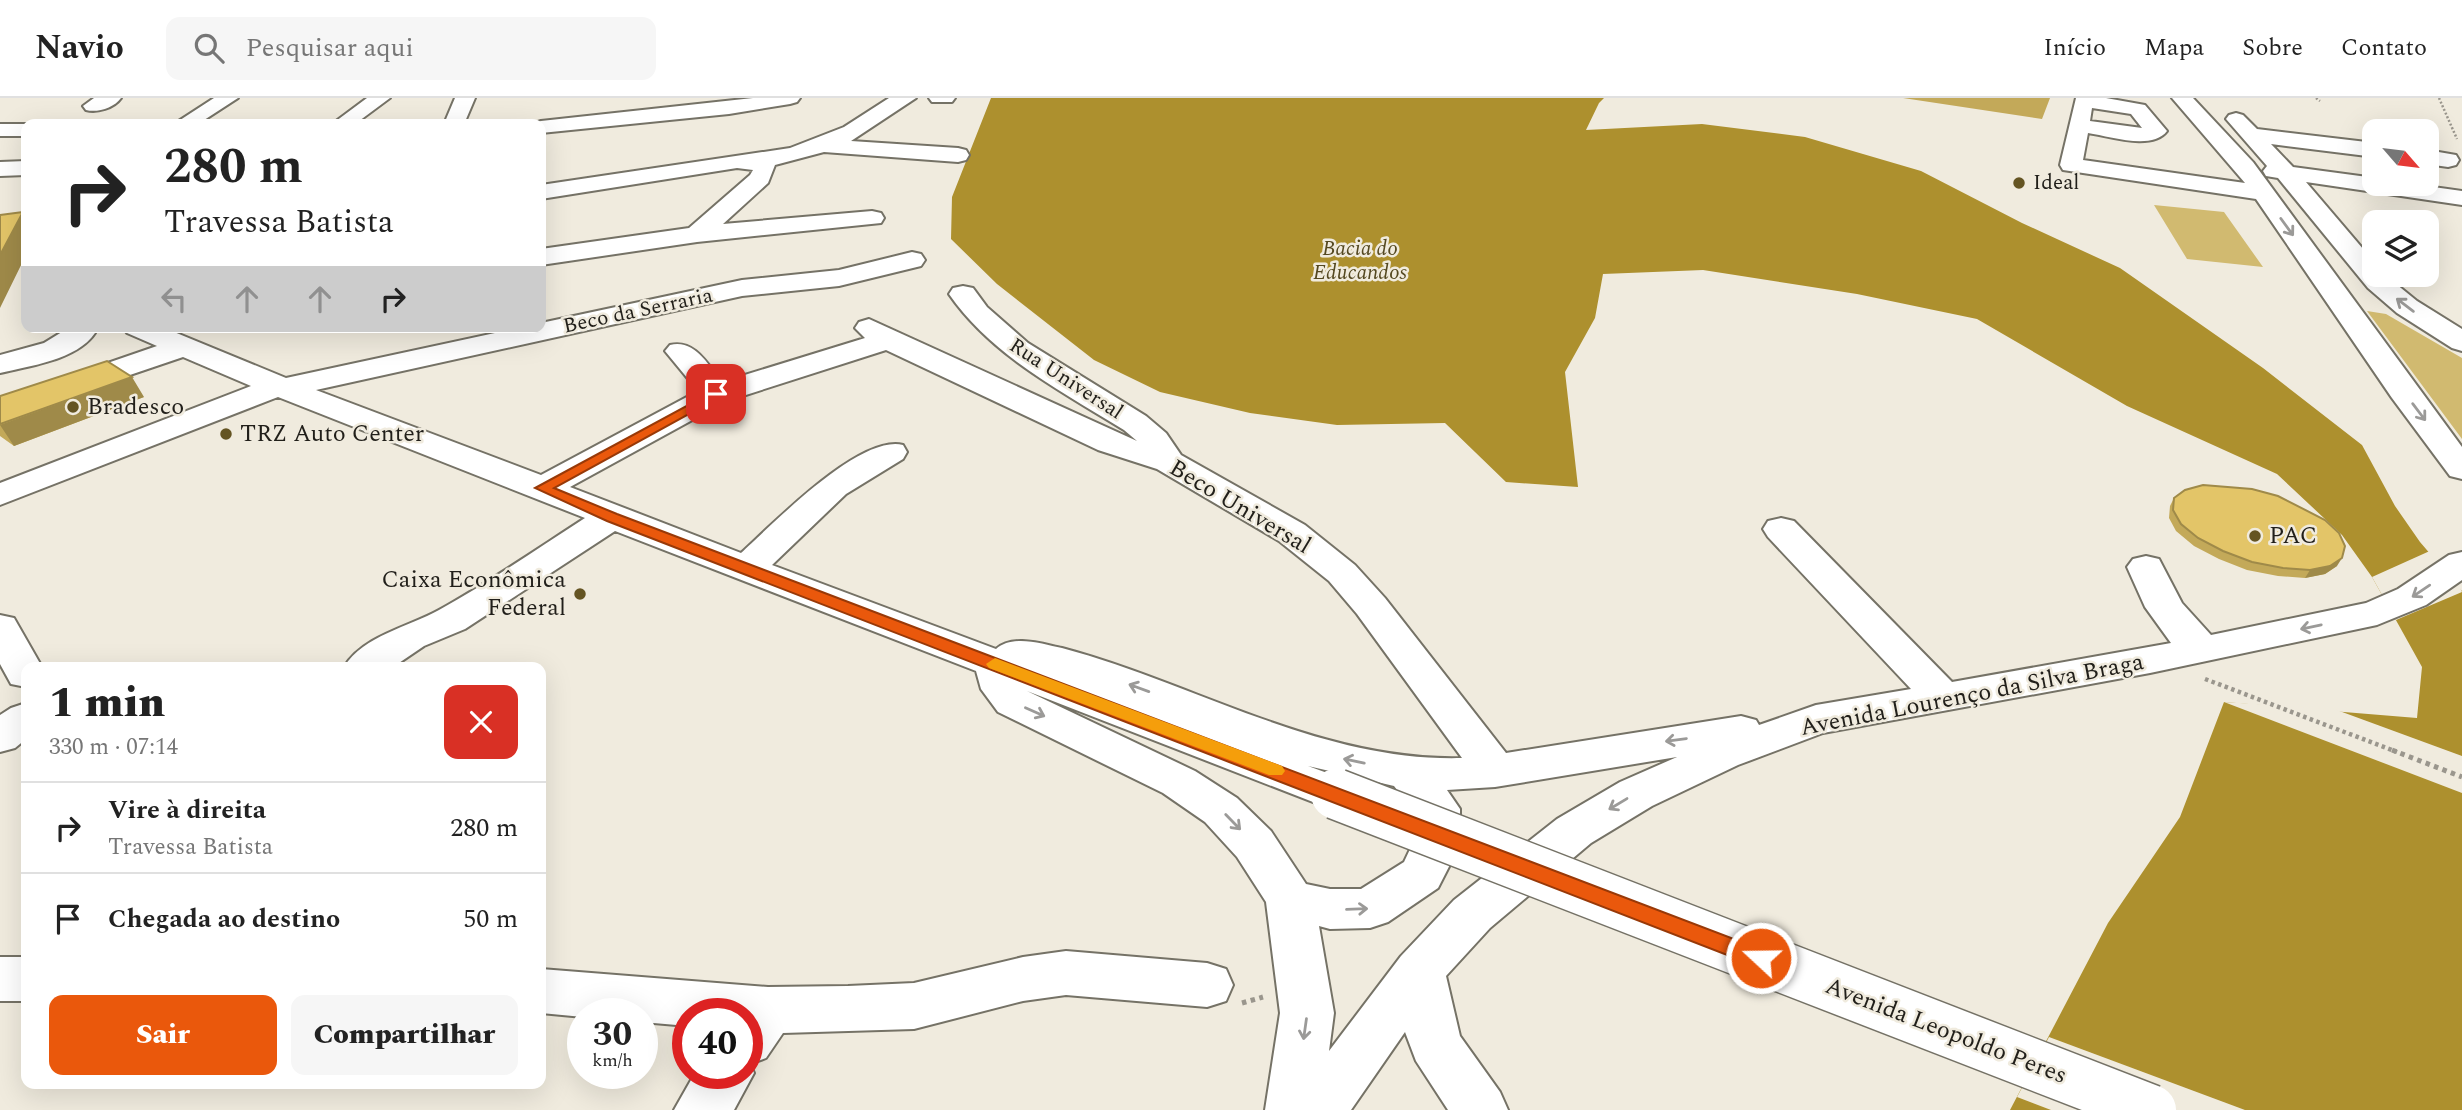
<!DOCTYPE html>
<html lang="pt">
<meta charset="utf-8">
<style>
:root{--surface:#fff;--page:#f6f6f6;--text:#222;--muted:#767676;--line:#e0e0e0;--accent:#ea580c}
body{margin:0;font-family:Spectral,serif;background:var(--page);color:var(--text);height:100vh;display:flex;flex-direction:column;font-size:26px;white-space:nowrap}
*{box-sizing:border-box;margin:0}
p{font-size:23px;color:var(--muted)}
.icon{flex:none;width:38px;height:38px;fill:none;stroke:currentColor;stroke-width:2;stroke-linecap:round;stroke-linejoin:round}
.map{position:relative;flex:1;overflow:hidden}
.details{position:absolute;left:21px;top:564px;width:525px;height:427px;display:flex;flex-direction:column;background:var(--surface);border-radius:14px;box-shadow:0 7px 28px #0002}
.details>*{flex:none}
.top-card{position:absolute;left:21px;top:21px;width:525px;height:214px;border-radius:14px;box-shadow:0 7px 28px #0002;background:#fff;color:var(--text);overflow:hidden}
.needle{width:46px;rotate:118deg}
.buttons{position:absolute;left:2362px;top:21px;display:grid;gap:14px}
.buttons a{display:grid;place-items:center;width:77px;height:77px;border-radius:14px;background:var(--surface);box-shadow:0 7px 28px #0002;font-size:35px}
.speed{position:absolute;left:567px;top:900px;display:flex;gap:14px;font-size:35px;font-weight:700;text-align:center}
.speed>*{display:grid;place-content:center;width:91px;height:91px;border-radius:50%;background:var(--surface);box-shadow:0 7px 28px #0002;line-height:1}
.speed small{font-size:18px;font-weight:400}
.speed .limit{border:10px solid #d22;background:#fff;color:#111}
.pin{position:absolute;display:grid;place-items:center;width:60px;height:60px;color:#fff;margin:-30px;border-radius:14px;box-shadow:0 4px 10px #0006}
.me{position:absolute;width:77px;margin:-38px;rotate:291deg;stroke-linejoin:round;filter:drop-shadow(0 0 5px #0008)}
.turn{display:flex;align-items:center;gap:24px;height:147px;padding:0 28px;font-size:32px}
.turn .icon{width:91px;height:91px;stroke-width:2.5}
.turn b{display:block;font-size:49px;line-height:60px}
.lanes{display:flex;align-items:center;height:66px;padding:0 28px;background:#0003;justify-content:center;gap:35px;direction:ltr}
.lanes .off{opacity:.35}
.round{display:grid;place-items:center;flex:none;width:74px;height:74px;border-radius:14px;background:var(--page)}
.headline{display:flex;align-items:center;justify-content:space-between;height:119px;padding:0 28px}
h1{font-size:42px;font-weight:800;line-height:52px}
.cta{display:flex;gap:14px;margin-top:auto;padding:14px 28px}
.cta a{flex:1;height:80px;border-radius:14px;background:var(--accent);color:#fff;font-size:28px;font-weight:800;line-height:80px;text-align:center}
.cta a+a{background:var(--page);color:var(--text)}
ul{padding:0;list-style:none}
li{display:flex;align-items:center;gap:21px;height:91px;padding:0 28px;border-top:2px solid var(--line)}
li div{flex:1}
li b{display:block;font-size:26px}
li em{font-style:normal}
header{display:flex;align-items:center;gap:42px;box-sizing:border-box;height:98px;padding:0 35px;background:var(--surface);border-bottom:2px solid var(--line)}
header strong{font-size:33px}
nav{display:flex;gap:38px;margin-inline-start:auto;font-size:24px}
.search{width:490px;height:63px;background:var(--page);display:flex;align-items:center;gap:18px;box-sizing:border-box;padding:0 24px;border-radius:14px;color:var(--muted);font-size:26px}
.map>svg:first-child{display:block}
.green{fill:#d1ba70}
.water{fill:#ad902e}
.pier{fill:#f0ebde}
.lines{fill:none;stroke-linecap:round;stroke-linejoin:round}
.minor-casing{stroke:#757266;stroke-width:4}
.path-far2{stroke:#9a968d;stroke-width:2.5;stroke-dasharray:2 2;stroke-linecap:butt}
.path-far1{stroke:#9a968d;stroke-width:4.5;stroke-dasharray:3.5 3.5;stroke-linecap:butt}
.path{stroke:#9a968d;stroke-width:5;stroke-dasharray:4.5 4.5;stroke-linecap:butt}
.minor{fill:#fff;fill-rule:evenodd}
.minor-bridge-casing{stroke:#757266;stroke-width:53;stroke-linecap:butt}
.minor-bridge{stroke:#fff;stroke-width:50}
.wall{fill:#c3a959}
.shaded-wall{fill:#9f8a49}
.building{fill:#e3c568;stroke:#9f8a49;stroke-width:2}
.oneway{stroke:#9b9a98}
.route{fill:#ea580c;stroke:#983908;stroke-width:2}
.slow{fill:#f59e0b}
.poi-dot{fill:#645422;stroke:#f0ebde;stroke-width:2.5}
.labels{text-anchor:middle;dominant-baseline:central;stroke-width:5;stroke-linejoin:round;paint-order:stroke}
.far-poi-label{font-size:21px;fill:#211f1a;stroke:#f0ebde;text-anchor:start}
.far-water-label{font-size:21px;font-style:italic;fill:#544820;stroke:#f0ebde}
.far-street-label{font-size:21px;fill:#211f1a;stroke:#f0ebde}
.poi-label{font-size:24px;fill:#211f1a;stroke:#f0ebde;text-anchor:start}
.street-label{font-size:24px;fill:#211f1a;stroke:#f0ebde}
</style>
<header>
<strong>Navio</strong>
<div class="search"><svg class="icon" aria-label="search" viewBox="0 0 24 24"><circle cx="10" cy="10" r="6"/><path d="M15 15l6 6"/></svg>Pesquisar aqui</div>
<nav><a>Início</a><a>Mapa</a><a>Sobre</a><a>Contato</a></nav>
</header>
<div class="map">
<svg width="2462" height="1012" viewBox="0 0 2462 1012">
<rect width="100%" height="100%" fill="#f0ebde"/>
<path class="green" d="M2154,107L2224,114L2263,169L2187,161Z
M2367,213L2386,216L2462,260V341Z"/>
<path class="water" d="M991,0H1604L1599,5L1586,32L1702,26L1805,39L1921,73L2022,125L2120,170L2263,270L2362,347L2395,408L2420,444L2462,493V1012H2010L2108,825L2180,719L2224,604L2417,620L2422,569L2372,479L2342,437L2277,376L2127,308L1977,221L1857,196L1703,172L1603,176L1595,220L1565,274L1578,389L1506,384L1445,325L1337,327L1250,315L1160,294L1094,262L997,186L951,141L952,99Z"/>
<path class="pier" d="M2432,452L2456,480L2462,494L2396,522L2372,479Z
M2224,604L2334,611L2462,658V695Z
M2049,939L2245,1012H2051L2017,999Z"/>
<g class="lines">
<g class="minor-casing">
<path id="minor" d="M94,0H121C114,10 97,15 86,12L83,8Z
M214,0H238L198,26H174Z
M367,0H390L355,26H332Z
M455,0H475L464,26H444Z
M753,0H800L797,4L790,6L729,16L541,35V26H532L541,23Z
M889,0H916L851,43L958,50L966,52L969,57L966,62L958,64L824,54L775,67L768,85L723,126L872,113L881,115L884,120L881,125L697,144L541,167V151L689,130L750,77L753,72L737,70L541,101V87L790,50L844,29Z
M929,0H955L952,4H932Z
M2076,0H2106L2145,7L2167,33C2152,53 2109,38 2088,35L2083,62L2245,85L2172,0H2193L2253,64L2462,349V381L2450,378L2392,300L2256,101L2063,72L2060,67ZM2092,10L2131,16L2142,30L2090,23Z
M2236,15L2243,17L2257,31L2375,45V59L2271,46L2293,69L2375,80V86H2412L2462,93V107L2306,84L2375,165V177H2385L2417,203L2462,231V253L2452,250L2397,215L2368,190L2278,80L2266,78L2263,73L2267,68L2226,21L2229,17Z
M0,26H28H26V38H0Z
M2427,52L2456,57L2459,62L2456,67L2448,69L2427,66Z
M26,63V77L0,78V64Z
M912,154L921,156L925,162L921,168L839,188L742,198L316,292L541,377L698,293L665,253L670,247C695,241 708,267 722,284L865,240L855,230L859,224L869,221L1137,343L1124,332C1061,293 992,258 949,196L953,190L963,188L973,190L987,209L1028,245L1146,318L1166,335L1181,357L1305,427L1355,467L1385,500L1506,655L1741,618L1756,622L1759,627L1816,607L1911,591L1768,439L1763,431L1768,423L1781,420L1794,423L1952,584L2171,545L2145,509L2127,469L2133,461L2146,458L2159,461L2182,505L2211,537L2366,505L2398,491L2449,457L2462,454V482L2426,507L2377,527L2150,575L1823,635L1738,667L1652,708L1591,745L1490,830L1446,878L1460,938L1500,994L1508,1012H1448L1416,963L1405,934L1351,1012H1265L1280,915L1266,804L1237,759L1205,724L1163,695L998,614L981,591L976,573L615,433L465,531L424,548L393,569H344C364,537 409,529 439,512C489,484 537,451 585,420L278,299L0,407V385L251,288L183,259L0,321V302L157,248L127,235L123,229H162L286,280L523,229H541V225L742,182L839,172ZM886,252L1098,352L1157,371L1279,443L1329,483L1357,516L1462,660C1321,664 1194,585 1062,550C1042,546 1013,536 996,551L772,467L846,396L903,361L907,354L903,347C860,336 773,426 741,455L570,389L727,303ZM1027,593L1336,713L1352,708L1359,696L1352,684L1308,668L1394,688L1414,714L1412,747L1404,764L1361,791H1330L1306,786L1271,733L1237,700L1195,673ZM1677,659L1620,684L1557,721L1454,802L1401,858L1329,953L1334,915L1319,828L1330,831L1370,830L1388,824L1438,790L1460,747V711L1447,692L1495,689Z
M70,229H91L95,235C77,262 29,268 0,275V257L44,245Z
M0,517L14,520L42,569H26V589L11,586L0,566Z
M26,605V641L15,650L0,654V617L11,610Z
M1066,853L1207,865L1226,871L1233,887L1226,903L1207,909L1066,897L1023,903L914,931L783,935L766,960L750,966L754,975L734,1012H674L695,975H747V915H688V928L642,924V915H583V919L541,915V871L768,889L848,888L914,885L1023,859Z
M0,859H26V903H0Z"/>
</g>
<path class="path-far2" d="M2316,0L2320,3
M2439,0L2457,41"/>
<path class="path-far1" d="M2205,581L2397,654"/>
<path class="path" d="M2392,652L2462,679
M1242,905L1263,899"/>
<use href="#minor" class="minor"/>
<g class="minor-bridge-casing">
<path id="minor-bridge" d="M1336,696L2151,1012"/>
</g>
<use href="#minor-bridge" class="minor-bridge"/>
</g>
<path class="wall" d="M1903,0H2050L2042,21Z
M0,298L144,299L14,348L0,338Z
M2174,400L2337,468L2325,476L2305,480L2278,478L2247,472L2219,461L2194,448L2176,433L2169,420L2170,408Z"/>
<path class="shaded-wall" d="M23,114L26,119V157L0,210V157Z
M132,279L144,299L14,348L0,327Z
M2342,460L2337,468L2325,476L2305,480L2310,472Z"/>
<path class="building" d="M23,114L0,157V117Z
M107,263L132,279L0,326V298Z
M2203,387L2252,391L2278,398L2325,422L2339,435L2345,448L2342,460L2330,468L2310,472L2283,470L2252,464L2223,453L2198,440L2181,426L2173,412L2174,400L2185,392Z"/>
<defs><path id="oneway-shaft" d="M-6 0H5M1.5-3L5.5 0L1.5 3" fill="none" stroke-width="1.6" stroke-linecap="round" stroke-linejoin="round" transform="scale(1.75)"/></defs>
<g class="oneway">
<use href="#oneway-shaft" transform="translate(2287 129) rotate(54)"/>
<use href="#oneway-shaft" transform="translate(2405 207) rotate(-143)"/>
<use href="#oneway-shaft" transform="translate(2419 314) rotate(53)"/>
<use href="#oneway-shaft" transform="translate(2421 493) rotate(146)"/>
<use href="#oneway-shaft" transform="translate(2311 529) rotate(168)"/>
<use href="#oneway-shaft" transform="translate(1139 590) rotate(-160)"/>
<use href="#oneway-shaft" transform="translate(1035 614) rotate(24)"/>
<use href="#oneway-shaft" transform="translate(1676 642) rotate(172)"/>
<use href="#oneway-shaft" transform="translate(1354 663) rotate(-168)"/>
<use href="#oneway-shaft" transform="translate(1618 706) rotate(149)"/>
<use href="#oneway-shaft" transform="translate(1233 724) rotate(46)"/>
<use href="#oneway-shaft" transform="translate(1357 811) rotate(-2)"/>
<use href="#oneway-shaft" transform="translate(1305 931) rotate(98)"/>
</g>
<path class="route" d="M716,292L720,293V299L554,390L617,416L1768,854L1771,860L1768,867L1761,869L1753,867L607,423L535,390Z"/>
<path class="slow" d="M995,560L1282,668L1285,673L1282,677H1269L989,570L986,566Z"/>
<g class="poi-dot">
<circle cx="2019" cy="85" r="7"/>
<circle cx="73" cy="309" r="7"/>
<circle cx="226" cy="336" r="7"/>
<circle cx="2255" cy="438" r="7"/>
<circle cx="580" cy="496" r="7"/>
</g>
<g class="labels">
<g class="far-poi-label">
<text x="2033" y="85">Ideal</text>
</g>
<g class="far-water-label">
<text x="1360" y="151">Bacia do<tspan x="1360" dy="24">Educandos</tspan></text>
</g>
<g class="far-street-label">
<text transform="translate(638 213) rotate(-12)">Beco da Serraria</text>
<text transform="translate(1066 281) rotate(33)">Rua Universal</text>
</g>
<g class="poi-label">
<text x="87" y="309">Bradesco</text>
<text x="240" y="336">TRZ Auto Center</text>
<text x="2269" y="438">PAC</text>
<text x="566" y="482" text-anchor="end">Caixa Econômica<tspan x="566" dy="28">Federal</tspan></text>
</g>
<g class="street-label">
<text transform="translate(1240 409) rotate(31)">Beco Universal</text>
<text transform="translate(1972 597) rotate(-11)">Avenida Lourenço da Silva Braga</text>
<text transform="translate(1946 933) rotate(21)">Avenida Leopoldo Peres</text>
</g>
</g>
</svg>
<div class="buttons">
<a><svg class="needle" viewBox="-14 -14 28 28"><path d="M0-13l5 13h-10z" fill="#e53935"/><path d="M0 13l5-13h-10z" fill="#767676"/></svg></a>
<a><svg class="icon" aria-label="layers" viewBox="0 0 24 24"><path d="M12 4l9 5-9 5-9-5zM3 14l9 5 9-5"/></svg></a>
</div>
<div class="speed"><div>30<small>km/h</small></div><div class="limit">40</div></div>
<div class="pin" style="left:716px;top:296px;background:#d93025"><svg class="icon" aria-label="arrive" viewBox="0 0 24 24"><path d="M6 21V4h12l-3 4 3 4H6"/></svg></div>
<svg class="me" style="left:1761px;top:860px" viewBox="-20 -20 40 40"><circle r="17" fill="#ea580c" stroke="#fff" stroke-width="3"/><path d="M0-11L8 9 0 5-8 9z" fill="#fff"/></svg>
<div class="top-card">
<div class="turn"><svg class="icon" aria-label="right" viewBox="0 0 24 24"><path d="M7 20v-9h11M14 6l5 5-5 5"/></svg><div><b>280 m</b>Travessa Batista</div></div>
<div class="lanes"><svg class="icon off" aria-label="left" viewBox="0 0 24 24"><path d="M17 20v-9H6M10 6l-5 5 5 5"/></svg><svg class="icon off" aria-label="ahead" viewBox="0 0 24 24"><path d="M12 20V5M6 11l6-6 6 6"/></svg><svg class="icon off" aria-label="ahead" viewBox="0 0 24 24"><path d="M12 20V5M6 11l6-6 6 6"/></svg><svg class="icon" aria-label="right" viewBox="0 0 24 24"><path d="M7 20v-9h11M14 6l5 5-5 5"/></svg></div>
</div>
<section class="details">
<div class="headline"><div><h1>1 min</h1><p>330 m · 07:14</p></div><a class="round" style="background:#d93025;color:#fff"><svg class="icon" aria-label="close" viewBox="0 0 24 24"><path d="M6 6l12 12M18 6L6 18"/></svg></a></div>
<ul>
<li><svg class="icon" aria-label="right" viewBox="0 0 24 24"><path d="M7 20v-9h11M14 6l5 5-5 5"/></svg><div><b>Vire à direita</b><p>Travessa Batista</p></div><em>280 m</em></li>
<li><svg class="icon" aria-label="arrive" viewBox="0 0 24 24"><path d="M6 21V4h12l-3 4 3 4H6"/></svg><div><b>Chegada ao destino</b></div><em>50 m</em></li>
</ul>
<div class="cta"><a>Sair</a><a>Compartilhar</a></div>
</section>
</div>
